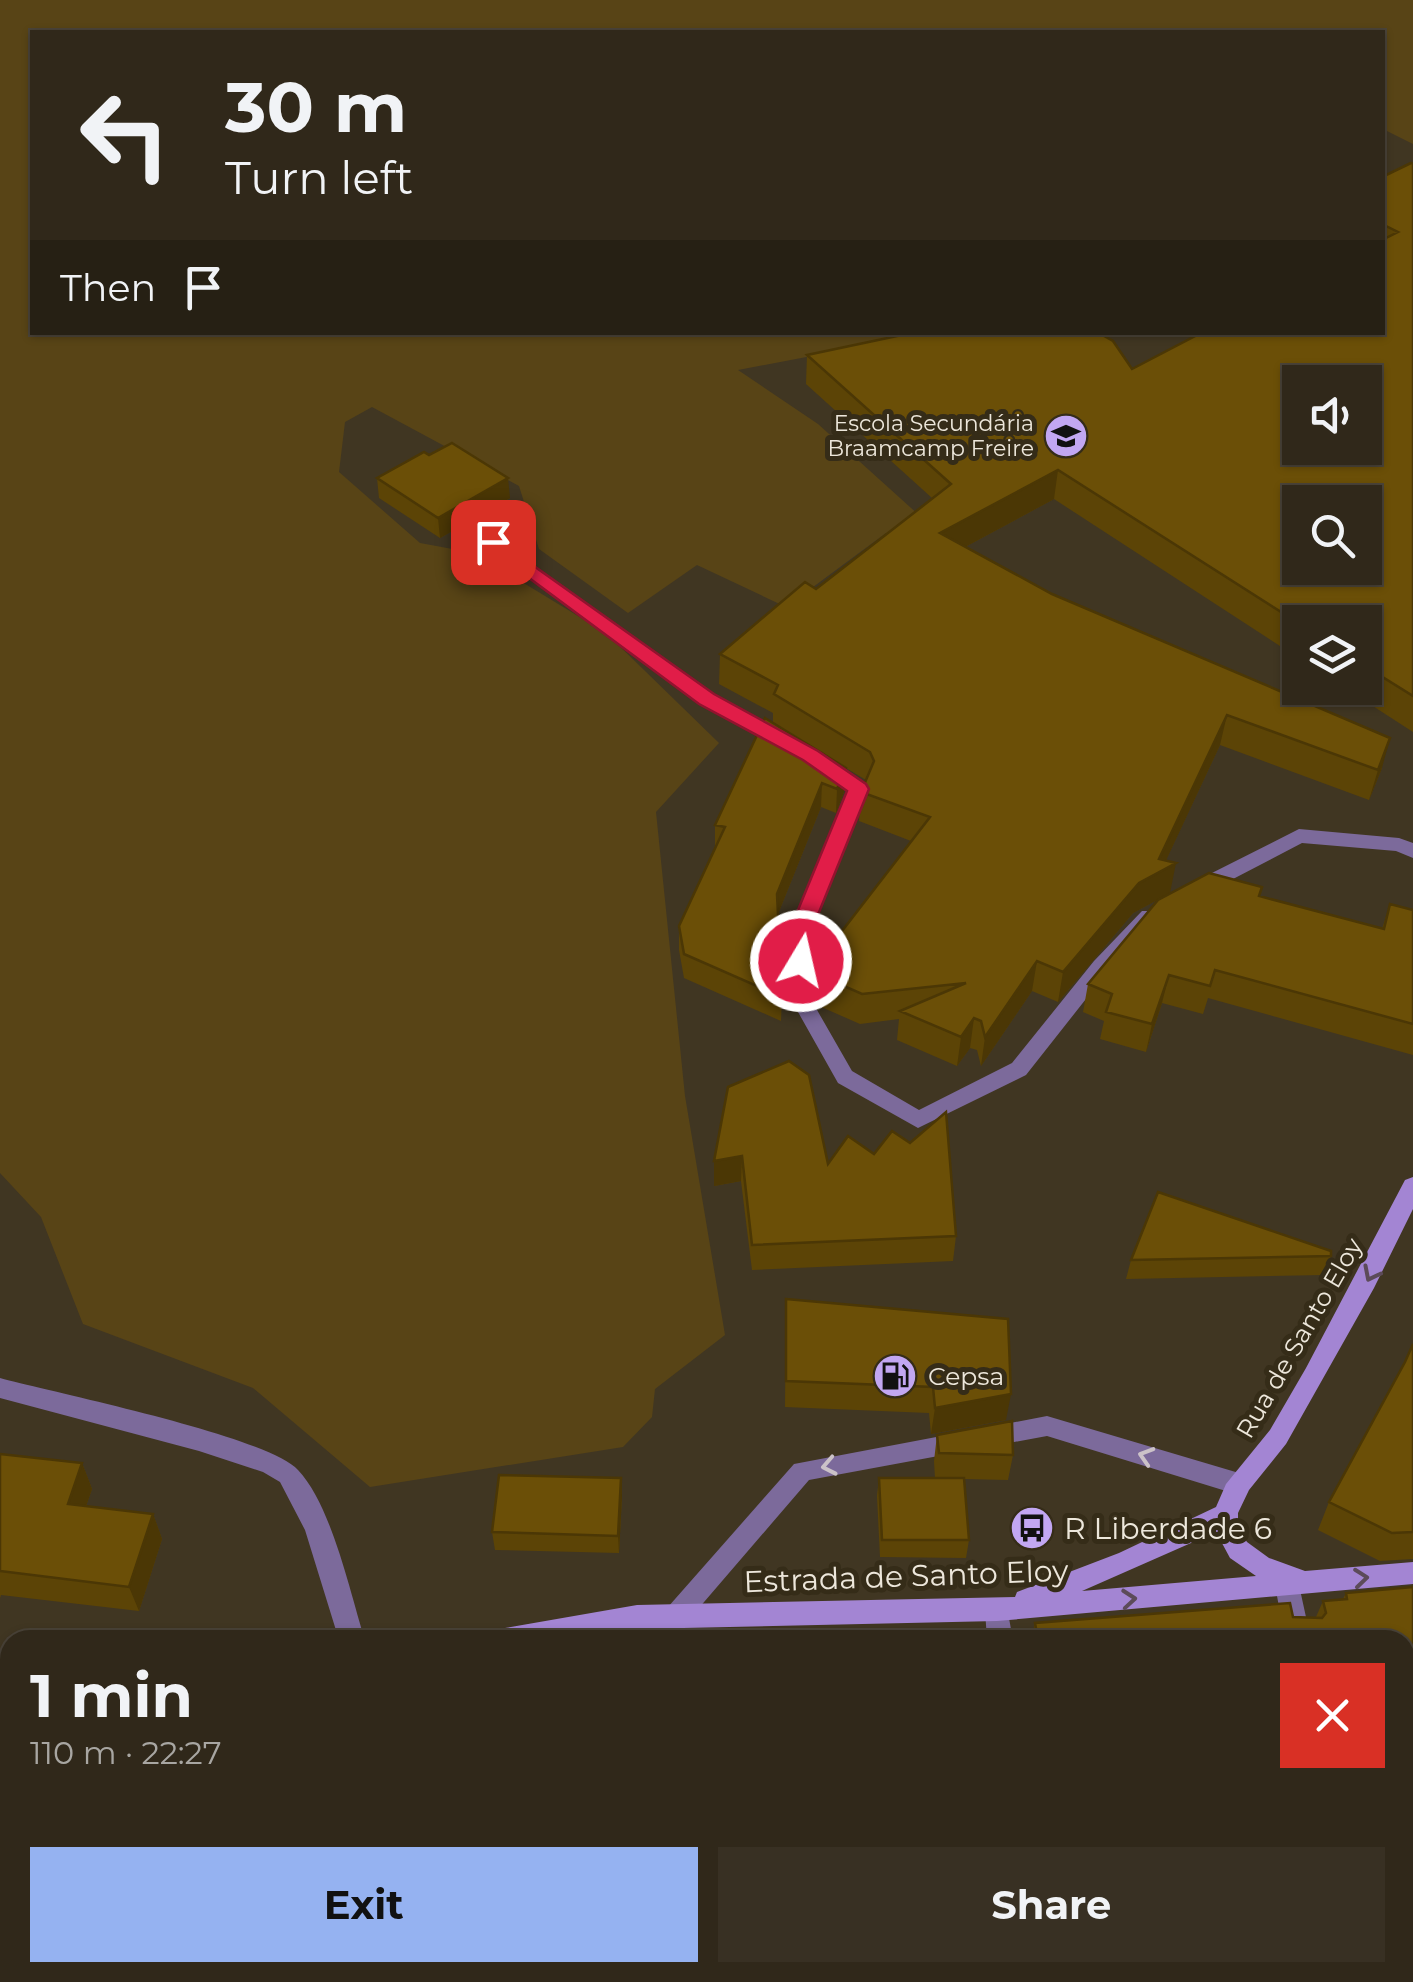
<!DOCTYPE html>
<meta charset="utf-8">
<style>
:root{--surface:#30281a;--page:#383023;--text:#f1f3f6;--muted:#a8a6a2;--line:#4b4439;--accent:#95b2f1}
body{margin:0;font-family:Montserrat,sans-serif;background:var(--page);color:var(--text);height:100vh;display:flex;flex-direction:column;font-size:38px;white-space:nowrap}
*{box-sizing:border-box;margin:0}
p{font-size:32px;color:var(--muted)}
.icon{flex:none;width:55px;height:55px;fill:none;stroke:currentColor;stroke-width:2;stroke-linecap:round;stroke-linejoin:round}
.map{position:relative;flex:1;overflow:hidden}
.panel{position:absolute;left:0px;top:1630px;width:1415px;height:352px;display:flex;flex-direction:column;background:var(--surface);border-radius:30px 30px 0 0;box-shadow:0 2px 8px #0004,0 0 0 2px var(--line)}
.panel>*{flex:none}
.guide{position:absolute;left:30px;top:30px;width:1355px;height:305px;border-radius:0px;box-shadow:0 2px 8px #0004,0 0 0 2px var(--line);background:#30281a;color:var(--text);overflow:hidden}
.tools{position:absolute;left:1282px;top:365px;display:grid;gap:20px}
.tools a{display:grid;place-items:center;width:100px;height:100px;border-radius:0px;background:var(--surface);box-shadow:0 2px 8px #0004,0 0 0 2px var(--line);font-size:50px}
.pin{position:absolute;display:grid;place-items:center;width:85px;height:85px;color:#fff;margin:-42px;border-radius:20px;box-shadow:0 5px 15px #0006}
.me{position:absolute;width:110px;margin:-55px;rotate:9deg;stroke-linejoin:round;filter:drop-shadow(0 0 8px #0008)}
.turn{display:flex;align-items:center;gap:35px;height:210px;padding:0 30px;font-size:45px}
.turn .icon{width:130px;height:130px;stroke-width:2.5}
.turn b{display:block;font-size:70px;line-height:85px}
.then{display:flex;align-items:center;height:95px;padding:0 30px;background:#0003;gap:20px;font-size:38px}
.round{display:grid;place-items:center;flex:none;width:105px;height:105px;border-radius:0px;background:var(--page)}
.headline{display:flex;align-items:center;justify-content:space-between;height:170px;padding:0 30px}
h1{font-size:60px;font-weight:700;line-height:75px}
.cta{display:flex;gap:20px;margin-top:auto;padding:20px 30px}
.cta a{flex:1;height:115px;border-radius:0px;background:var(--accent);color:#111;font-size:40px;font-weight:700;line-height:115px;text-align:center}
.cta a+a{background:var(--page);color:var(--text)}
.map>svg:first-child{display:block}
.green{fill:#584416}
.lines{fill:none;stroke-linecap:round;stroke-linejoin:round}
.lane{fill:#7c6a9b;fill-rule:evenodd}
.street{fill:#7c6a9b;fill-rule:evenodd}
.secondary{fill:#a385d3;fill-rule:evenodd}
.wall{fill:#5c4406}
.shaded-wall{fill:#4b3705}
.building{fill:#6b4f07;stroke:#4b3705;stroke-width:2.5;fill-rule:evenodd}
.oneway{stroke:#5c4b59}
.oneway2{stroke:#cbc2c8}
.route{fill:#e11d48;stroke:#92132f;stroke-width:2.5}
.labels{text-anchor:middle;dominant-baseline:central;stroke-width:10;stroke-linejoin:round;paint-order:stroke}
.far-poi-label{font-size:22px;fill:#ede7db;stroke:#352c18;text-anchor:end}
.street-label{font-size:25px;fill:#ede7db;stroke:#352c18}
.poi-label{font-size:25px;fill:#ede7db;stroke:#352c18;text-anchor:start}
.near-poi-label{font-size:30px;fill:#ede7db;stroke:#352c18;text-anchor:start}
.near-street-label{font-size:30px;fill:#ede7db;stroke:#352c18}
</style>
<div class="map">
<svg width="1413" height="1982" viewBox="0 0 1413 1982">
<rect width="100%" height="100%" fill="#403622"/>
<path class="green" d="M0,0H1413V144L1383,129L1382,32H32V332L932,333L738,370L818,424L1013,600L886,533L786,607L697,565L628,613L539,549L519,486L372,407L345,422L339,472L420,543L474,553L606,633L719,743L656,812L685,1096L725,1335L655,1389L652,1417L623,1447L370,1487L253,1388L83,1324L41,1217L0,1173Z"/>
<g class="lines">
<path class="lane" d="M493,537L713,695L790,737L793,741L790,745H778L701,703L487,546V538Z
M822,757L868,789L812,927L809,996L852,1071L919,1110L1012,1063L1094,961L1142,911H1156L1159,916L1108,971L1026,1075L918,1128L838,1083L789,996L792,927L849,791L816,767L813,763Z
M1299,829L1399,838L1413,843V858L1396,851L1302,843L1208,892L1201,894L1191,887L1194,882Z
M1047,1416L1239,1473L1247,1477L1251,1484L1247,1491L1239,1495L1047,1436L809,1480L686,1623L677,1627L668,1623L665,1615L668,1607L794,1464Z
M1287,1574L1296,1577L1299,1585L1311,1640H1285L1275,1585L1278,1577Z
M1405,1820L1413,1823V1851L1405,1848Z"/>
<path class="street" d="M0,1378C55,1393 267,1436 298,1470C332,1506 350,1593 365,1640H339L305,1530L280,1482L263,1472L199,1451L0,1398Z
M997,1599L1006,1602L1013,1640H987L985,1610L988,1602Z
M1018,1972H1046L1047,1982H1019Z"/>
<path class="secondary" d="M1413,1177V1209L1374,1288L1286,1444L1249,1490L1238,1513V1528L1247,1542L1269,1558L1305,1571L1413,1562V1584L997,1621L637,1629L572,1640H492L496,1632L505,1628L637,1605L1015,1597L1017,1592L1119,1553L1216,1507L1226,1484L1270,1430L1306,1368L1405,1180ZM1216,1532L1230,1558L1256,1576L1082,1591Z
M10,1732V1758L0,1761V1735Z"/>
</g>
<path class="wall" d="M1413,164V732L1345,688H1365V622H1300V659L1054,499L965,547L1052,594L1382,768L1369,800L1220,745L1166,860L1170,893L1133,913L1058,1002L1032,991L981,1066L977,1050L970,1048L957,1066L897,1040L899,1019L860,1024L819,1006L813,996L815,966L911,841L859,821L861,792L866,780L846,768L844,792L836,813L821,807L778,914L782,997L781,1021L684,978L679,950V926L715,849V825L773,723V713L719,684L720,654L816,589L932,498L806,384L807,355L1132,369L1382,332V177Z
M377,478L510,498L440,538L379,498Z
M1260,896L1382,929L1390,904L1413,910V1055L1208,998L1203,1014L1162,1003L1146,1052L1100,1039L1104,1021L1083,1012L1088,984Z
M789,1061L828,1164L956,1236L953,1261L752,1270L741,1181L714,1186Z
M1331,1256L1324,1275L1126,1279L1131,1260Z
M786,1299L1006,1420L931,1434L929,1413L785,1407Z
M1413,1344V1559L1380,1561L1318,1530L1329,1502L1405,1362Z
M937,1435L1013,1455L1008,1480L964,1479L969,1540L966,1558L880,1557L877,1496L879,1478H935L934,1461Z
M0,1454L82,1463L92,1489L86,1506L153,1514L162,1539L139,1611L1,1595L0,1598Z
M621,1478L622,1496L619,1553L495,1550L492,1532Z
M1413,1591V1786L1405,1787V1640H1031L1035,1623L1316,1617L1323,1601L1343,1599L1346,1593Z
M1094,1972H1384L1387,1982H1095Z"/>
<path class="shaded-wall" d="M1058,470L1054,499L937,562L940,533Z
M508,478L510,498L440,538L438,518Z
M1227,715L1220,745L1161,871L1176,863L1170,893L1133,913L1058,1002L1063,972L1159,859Z
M1390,738L1382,768L1369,800L1378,770Z
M846,768L844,792L836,813L837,789Z
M822,783L821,807L776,919L777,894Z
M1037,961L1032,991L981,1066L985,1037Z
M1169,975L1162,1003L1146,1052L1152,1024Z
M974,1018L970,1048L957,1066L961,1037Z
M742,1156L741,1181L714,1186V1161Z
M1011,1394L1006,1420L931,1434L935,1408Z
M82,1463L92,1489L78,1529L68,1504Z
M621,1478L622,1496L619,1553L618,1536Z
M153,1514L162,1539L139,1611L129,1587Z"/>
<path class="building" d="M1411,163L1413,164V696L1365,666V622H1300V624L1058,470L940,533L1052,594L1390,738L1378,770L1227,715L1159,859L1176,863L1139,883L1063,972L1037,961L985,1037L981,1021L974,1018L961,1037L900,1011L966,983L862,994L821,976L815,966L930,817L861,792L874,761L870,752L774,694L778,685L720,654L805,582L816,589L951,484L807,355L916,332H1097L1113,341L1132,369L1203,332H1382V240L1398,232L1382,224V177ZM1300,382H1365V448H1300ZM1300,502H1365V568H1300Z
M452,443L508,478L438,518L377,478L424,452L429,455Z
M765,718L846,768L837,789L822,783L777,894L782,997L684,954L679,926L725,827L715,825Z
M1209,873L1262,887L1259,896L1384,929L1390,904L1413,910V1024L1215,970L1210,986L1169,975L1152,1024L1106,1012L1112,994L1088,984L1158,900Z
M789,1061L809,1075L828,1164L848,1136L874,1154L892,1131L910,1143L946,1112L956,1236L752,1245L742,1156L714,1161L728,1087Z
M1158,1192L1331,1251V1256L1131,1260Z
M786,1299L1008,1319L1011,1394L935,1408L933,1387L786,1381Z
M1413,1344V1532L1392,1533L1329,1502L1405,1362Z
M1012,1421L1013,1455L939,1453L937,1435Z
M0,1454L82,1463L68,1504L153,1514L129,1587L0,1571Z
M499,1475L621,1478L618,1536L492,1532Z
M879,1478H964L969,1540H882Z
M1413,1587V1763L1410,1764L1405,1749V1640H1038L1035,1623L1290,1603L1293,1617L1322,1618L1326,1613L1323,1601L1347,1599L1346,1593Z
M76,1972H711L717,1982H80Z
M1105,1972H1384L1387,1982H1107Z"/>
<defs><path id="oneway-chevron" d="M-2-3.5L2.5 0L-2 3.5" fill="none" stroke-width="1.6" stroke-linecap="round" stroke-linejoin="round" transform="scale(2.5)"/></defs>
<g class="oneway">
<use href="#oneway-chevron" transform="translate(1371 1274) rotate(117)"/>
<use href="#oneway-chevron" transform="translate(1361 1578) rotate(-6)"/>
<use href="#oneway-chevron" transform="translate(1129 1599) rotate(-5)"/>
</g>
<g class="oneway2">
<use href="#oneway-chevron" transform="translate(1146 1456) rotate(-163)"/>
<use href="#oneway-chevron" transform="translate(829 1466) rotate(169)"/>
</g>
<path class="route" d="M493,537L714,694L818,751L866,784L869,789L813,927L809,967L801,970L790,961L791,927L847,791L803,760L699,704L486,546V538Z"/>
<defs>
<g id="school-disc" transform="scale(2.25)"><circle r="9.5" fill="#c2a7f2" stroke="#352c18"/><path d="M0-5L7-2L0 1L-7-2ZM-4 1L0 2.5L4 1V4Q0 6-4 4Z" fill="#111"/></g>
<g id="fuel-disc" transform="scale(2.25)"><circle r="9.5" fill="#c2a7f2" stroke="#352c18"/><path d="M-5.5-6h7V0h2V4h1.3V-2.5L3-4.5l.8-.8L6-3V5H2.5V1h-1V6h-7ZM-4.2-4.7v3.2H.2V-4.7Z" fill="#111"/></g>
<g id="bus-disc" transform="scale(2.25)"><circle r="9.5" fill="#c2a7f2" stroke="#352c18"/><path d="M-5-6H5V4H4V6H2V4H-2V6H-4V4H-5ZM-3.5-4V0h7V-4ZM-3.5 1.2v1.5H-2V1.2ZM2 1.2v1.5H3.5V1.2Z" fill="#111"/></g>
</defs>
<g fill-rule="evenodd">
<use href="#school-disc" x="1066" y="436"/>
<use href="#fuel-disc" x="895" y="1376"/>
<use href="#bus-disc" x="1032" y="1528"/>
</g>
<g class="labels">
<g class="far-poi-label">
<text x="1034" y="423">Escola Secundária<tspan x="1034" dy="25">Braamcamp Freire</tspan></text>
</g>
<g class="street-label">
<text transform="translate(1299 1338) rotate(-60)">Rua de Santo Eloy</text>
</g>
<g class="poi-label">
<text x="928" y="1376">Cepsa</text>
</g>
<g class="near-poi-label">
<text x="1064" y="1528">R Liberdade 6</text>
</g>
<g class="near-street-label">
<text transform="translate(906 1576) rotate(-2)">Estrada de Santo Eloy</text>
</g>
</g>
</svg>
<div class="tools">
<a><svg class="icon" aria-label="sound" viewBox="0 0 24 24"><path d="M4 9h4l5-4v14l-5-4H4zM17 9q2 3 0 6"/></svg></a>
<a><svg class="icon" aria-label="search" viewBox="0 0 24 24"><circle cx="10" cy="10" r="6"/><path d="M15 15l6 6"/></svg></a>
<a><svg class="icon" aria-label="layers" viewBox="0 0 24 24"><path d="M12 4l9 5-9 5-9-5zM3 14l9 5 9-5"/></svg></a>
</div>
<div class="pin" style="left:493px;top:542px;background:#d93025"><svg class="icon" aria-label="arrive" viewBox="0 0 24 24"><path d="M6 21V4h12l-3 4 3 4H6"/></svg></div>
<svg class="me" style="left:801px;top:961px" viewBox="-20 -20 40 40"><circle r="17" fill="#e11d48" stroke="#fff" stroke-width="3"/><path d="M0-11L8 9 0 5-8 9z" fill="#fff"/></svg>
<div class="guide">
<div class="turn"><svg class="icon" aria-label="left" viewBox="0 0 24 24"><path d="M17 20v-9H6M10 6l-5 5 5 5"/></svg><div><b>30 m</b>Turn left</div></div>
<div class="then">Then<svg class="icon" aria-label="arrive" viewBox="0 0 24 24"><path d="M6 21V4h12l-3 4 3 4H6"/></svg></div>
</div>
<section class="panel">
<div class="headline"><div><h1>1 min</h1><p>110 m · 22:27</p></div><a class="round" style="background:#d93025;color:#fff"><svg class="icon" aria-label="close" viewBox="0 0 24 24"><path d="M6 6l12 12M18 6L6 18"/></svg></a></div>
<div class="cta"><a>Exit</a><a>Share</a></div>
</section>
</div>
